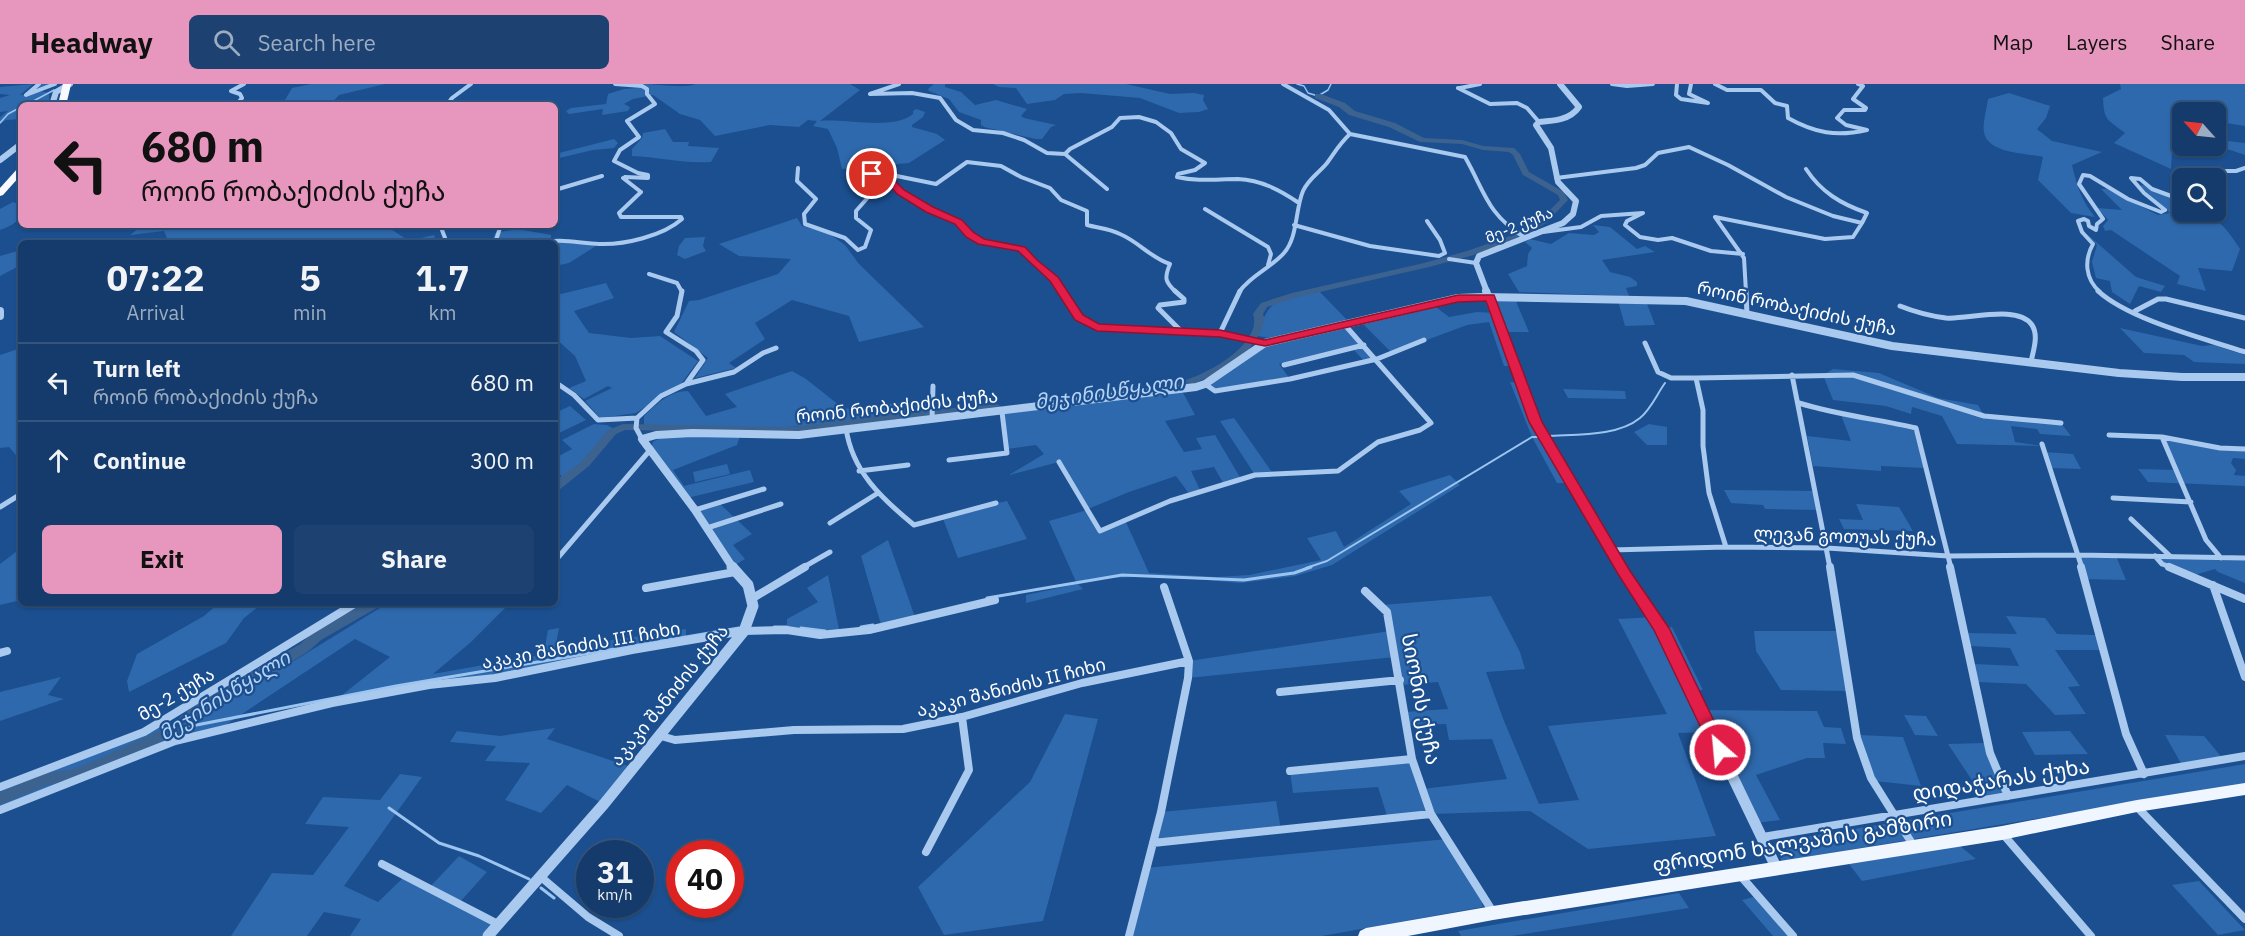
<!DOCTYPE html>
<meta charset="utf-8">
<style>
:root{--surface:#143b6b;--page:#1d4271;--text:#f1f3f6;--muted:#9dadc1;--line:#33557e;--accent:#e797bd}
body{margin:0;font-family:"IBM Plex Sans","Noto Sans Georgian",sans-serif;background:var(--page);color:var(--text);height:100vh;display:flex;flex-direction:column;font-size:22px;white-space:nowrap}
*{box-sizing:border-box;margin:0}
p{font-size:20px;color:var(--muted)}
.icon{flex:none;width:33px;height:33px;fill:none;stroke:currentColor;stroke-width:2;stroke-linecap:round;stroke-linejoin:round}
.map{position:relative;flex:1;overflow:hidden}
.sheet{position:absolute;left:18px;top:156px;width:540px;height:366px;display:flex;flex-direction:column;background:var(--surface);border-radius:9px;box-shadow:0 2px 4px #0004,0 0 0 2px var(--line)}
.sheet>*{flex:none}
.guide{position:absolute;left:18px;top:18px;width:540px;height:126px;border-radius:9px;box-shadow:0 2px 4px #0004,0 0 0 2px var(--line);background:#e797bd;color:#111;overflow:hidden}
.needle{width:39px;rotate:297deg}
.controls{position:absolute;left:2172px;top:18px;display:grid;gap:12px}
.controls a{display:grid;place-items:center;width:54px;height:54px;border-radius:9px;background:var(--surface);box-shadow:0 2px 4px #0004,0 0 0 2px var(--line);font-size:30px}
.speed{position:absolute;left:576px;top:756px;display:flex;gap:12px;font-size:30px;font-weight:700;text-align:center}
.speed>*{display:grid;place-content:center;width:78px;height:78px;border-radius:50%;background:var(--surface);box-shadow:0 2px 4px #0004,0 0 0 2px var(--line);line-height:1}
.speed small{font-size:15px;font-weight:400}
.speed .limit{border:9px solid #d22;background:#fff;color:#111}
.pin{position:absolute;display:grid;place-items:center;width:51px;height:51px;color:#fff;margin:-26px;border:3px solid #fff;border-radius:50%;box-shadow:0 2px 6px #0007}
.me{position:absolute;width:66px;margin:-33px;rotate:333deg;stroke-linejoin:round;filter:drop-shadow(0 0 4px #0008)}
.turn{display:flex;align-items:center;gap:21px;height:126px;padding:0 24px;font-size:27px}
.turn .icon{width:78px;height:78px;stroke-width:2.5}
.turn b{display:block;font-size:42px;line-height:51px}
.eta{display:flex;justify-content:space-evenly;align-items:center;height:102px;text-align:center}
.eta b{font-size:36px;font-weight:700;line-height:42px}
.cta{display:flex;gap:12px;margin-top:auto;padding:12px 24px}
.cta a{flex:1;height:69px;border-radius:9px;background:var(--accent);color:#111;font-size:24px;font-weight:700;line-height:69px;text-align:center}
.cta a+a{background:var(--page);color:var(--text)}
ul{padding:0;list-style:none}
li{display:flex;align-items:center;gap:18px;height:78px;padding:0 24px;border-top:2px solid var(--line)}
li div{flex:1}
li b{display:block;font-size:22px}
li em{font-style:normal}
header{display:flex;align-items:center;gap:36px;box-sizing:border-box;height:84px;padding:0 30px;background:var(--accent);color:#111}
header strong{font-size:28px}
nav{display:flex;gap:33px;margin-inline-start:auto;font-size:21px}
.search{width:420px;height:54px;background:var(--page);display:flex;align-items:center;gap:15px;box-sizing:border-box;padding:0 21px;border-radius:9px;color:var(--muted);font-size:22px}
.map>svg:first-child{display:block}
.green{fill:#2e69ad;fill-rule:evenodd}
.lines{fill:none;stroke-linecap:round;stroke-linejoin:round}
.stream-far2{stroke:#9cc4f0;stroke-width:1.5}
.stream-far1{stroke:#9cc4f0;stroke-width:2}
.stream{stroke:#9cc4f0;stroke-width:3}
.river{fill:#3c6290;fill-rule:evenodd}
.minor-far2{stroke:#a9c9ee;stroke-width:4}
.minor-far1{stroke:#a9c9ee;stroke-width:5}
.minor{stroke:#a9c9ee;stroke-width:8}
.tertiary-far2{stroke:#a9c9ee;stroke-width:6}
.tertiary-far1{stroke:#a9c9ee;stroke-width:8}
.tertiary{stroke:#a9c9ee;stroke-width:11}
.primary{fill:#f0f6ff;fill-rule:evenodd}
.trunk{fill:#f8faff;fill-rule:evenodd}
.trunk-bridge{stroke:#f8faff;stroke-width:8}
.route{fill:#e11d48;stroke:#92132f;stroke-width:1.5}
.labels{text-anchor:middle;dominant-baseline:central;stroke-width:4.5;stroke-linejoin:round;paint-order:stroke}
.far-street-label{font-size:15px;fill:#fff;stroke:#1b4f8f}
.street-label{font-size:18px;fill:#fff;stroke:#1b4f8f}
.water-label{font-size:20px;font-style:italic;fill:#b5d3f5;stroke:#1b4f8f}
.near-street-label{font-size:21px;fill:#fff;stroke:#1b4f8f}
</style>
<header>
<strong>Headway</strong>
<div class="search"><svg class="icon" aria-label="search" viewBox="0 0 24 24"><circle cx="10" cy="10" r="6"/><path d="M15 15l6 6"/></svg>Search here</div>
<nav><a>Map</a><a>Layers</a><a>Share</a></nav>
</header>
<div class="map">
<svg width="2245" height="852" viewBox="0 0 2245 852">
<rect width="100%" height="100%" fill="#1b4f8f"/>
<path class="green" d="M33,0L20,11L27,10L38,0H51L40,7L49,9V18L21,21V35L6,36L0,40V33L8,27L0,28V14L10,11L0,10V3Z
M311,0H385L339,11L330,21H282L292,4Z
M643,0C657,0 685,5 696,0H850L860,6L820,37C847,34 891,47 913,30V27L916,25L925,28L923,33L912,41V43L937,50L945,56L909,79L842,85L837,64L828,45L813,42L817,37L808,36L799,43L770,41L715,52L700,36L680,30L653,11L633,15L624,20L630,23L628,27L602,31L603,25L569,30L566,27L571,24L606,20L608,10L624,5L638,4Z
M934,0H945V3L961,8L975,21L996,16L1027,25L1021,32L1024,34L1056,41L1051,43L1042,55H1036L984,43L981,41V36L959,28L949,15L929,7L928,5Z
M993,0H1126L1170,10L1194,9L1204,11L1203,16L1208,25L1199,28L1179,29L1140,14L1081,9L1064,10L1055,16L1027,20L1016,4L999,3Z
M2120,0H2245V42L2226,39L2225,47L2220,53L2228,57L2245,59V71C2235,68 2223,62 2212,64C2190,67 2202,79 2172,68L2171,85L2114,59L2125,49C2107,35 2104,37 2103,14L2121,5ZM2216,28V62H2182V28Z
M2009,9L2050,22L2046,34L2037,45L2052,57L2102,68L2072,81C2077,102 2081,116 2095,133L2071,129L2038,96L2043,73C2027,69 1987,70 1984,48C1982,42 1987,23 1988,15Z
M665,45L673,58H689L688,62L719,64L711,78C684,80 659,73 632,72V65L642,54L643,49Z
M614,55L618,59L614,64L593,66L555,75V70Z
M2143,101L2182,119V128C2214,128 2224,140 2240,165L2232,187L2198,184L2206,207L2177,200L2180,192L2111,146L2105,147L2103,142L2108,136L2097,124L2122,126L2101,105H2107L2158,131L2170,129L2140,102Z
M13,118L21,121C21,138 15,140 0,146V125Z
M797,134L802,142L828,149L845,161L859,180L924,243L859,258L849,232L792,216L755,239L765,255L729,279L736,284L695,294L708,274L674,248L689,217L699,216L778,190L791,175L739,172L719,160Z
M143,141H385L409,157L434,151L437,159H169L164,147L130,151Z
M1593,141L1610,143L1637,165L1645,162L1655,168L1602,176L1610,188L1630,193L1637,198V202L1626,204L1629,212L1519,208L1508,190L1527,182L1528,170L1532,164L1525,158L1530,155L1551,160L1569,149L1594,151L1599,148Z
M517,145L551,151V154L533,159H492L495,149Z
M2087,150L2136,193L2165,202L2161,208L2139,202L2130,220L2112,208L2110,197L2096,194L2092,178L2097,161Z
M705,153L703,162L706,167L685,175L677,171L679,162L685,154Z
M552,157L596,162L569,179L555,182V159H545Z
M21,166V181L0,192V172Z
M606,199L614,214L574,227L589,249L631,254L660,252L698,277L681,300L636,329L600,334L585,317L612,304L608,302L584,315L569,304L586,297L575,272L555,254V205L561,210Z
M1319,207L1348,237L1270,254L1258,252C1268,211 1282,215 1319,207Z
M1490,213L1515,215L1529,248H1503L1515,282H1504L1489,238L1467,241L1392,269L1359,236L1432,220L1449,233L1477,228L1495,229Z
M1618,217H1646L1655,241L1625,242Z
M1344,240L1377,275L1365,278L1353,265L1279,280L1290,295L1215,307L1205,300L1265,259Z
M2120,244L2202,262L2213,261L2245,271V280L2194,278L2184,271L2144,269Z
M21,264V377L9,363L0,364V271Z
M1833,285L1879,289L1938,314L1978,321L1984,332L2061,339L2071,352L2040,350L2037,345L2011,342L2015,358L2042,362L1957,360L1942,332L1912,323L1911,330L1886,322L1833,316L1823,291Z
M792,287L806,295L844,325L925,316L927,328L810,342L764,344L644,341V332C657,320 669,307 688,307L706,332L737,323L725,310Z
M1510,298L1522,299L1529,320L1570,399H1557L1532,353Z
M1181,305L1195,331L1165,337L1184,368L1202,365L1196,354L1215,351L1241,395L1225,402L1214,383L1191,387L1201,408L1190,411L1176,392L1129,408L1088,425L1100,447L1125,436L1149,489L1217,493L1249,491L1321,476L1307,454L1336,447L1344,463L1411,420L1399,407L1450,391L1460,401L1332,481L1295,492L1240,499L1161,492L1110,494L1078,500L1083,505L1026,519V511L1077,500L1049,437L1087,426L1059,378L1009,391L1044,370L1036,361L1007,365L1002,328Z
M1563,305L1625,307L1626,315L1568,314Z
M570,322L586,336L555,351V329Z
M1841,331L1914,346L1924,384L1881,382V387L1813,382L1807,352L1851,357Z
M1234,334L1274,391H1255L1220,337Z
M594,340L607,341L616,346L588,375L562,393L555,384V374L572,365L562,356Z
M1649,340L1667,343V361H1647L1634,348Z
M741,349L737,361L673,386L684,402L750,386L754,398L687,414L651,365L653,358L661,353Z
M2162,353L2220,364L2245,365V375L2233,374L2231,379L2236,386L2234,391L2245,392V402L2148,398L2138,385L2177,386Z
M2044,368L2073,370L2081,385L2050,384Z
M727,380L730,390L695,398L693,388Z
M1724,406L1816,407L1820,426L1765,425L1763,421L1731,419Z
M1007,417L1027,455L958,474L942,432Z
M719,419L752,450L733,461L745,475L732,483L695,426Z
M1856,420L1899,423L1913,447L1844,445L1839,435L1863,436Z
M888,456L916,536L882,544L861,472Z
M21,464V516L0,521V480Z
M2078,471L2116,472L2126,496L2084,495Z
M2155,472L2245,474V499L2218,488L2215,485L2191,492L2162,480Z
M828,491L840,550L787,546V535L818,518L807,504Z
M1491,512L1520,568L1525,585L1486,588L1504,637L1539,720L1579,716L1548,642L1667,630L1618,535L1655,533L1661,544L1672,543L1703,606H1690L1700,626L1817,627L1824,643L1841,644L1846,660L1823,659L1825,674H1807L1756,691L1780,736L1756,739L1711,648L1678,649L1716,752L1588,765L1530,727L1431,730L1388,735L1378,703L1293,709L1290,687L1412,675L1422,705L1507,695L1492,655L1449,656L1446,640L1407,641L1405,628L1448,625L1438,598L1400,601L1395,573L1188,594L1189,577L1390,547L1382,521Z
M219,519H263L244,534L226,559L129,608L127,597L137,570L204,532Z
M388,519H498L508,521L471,558L433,590L534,572L544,568L548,546L559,544L555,565L686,545V556L332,619L390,573L355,555L215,648L175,657L0,726V703L166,635L177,649Z
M2006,532L2045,534L2057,550L2096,551L2101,566H2055L2080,602L2068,603L2086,630L2055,631L2026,600L1977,598L1974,580L2019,582L2010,564L1970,562L1967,549L2017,550Z
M1754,547H1839L1848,607L1781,606L1756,567Z
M61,593L48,611L64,615L0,637V608Z
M1065,630L1098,635L1043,837L944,851L918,803L1030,698Z
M1904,631L1926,632L1938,652L1915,651Z
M555,644L547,655L634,684L604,720L567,701L541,729L505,716L530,679L485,677L496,662L450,658L457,647L500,652Z
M2070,647L2088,670L2035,671L2022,648Z
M1859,651L1903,653L1921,702L1875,697Z
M2165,651L2204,652L2224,676L2183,683Z
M1985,659L2005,709L1983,713L1948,660Z
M2245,680V700L1782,777L1777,768L1800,754Z
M400,690L422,693L344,802L378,818L405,792L429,804L459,772L487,788L459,819L499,840L488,852H350L361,835L324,828L307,852H231L272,789L313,791L349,743L305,740L323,713L380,716Z
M1276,717L1281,746L1153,759L1161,728Z
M1447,755L1476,800L1483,823L1322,852H1129L1146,784Z
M1960,762L1976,775L1862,797L1849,780Z
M2199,797L2245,846L2218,851L2172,801Z
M1679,809L1689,824L1512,852H1461L1458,847Z
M1757,812L1793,852H1773L1742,816Z"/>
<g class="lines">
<path class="stream-far2" d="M1297,0L1304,2L1308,9L1318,12L1328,6L1331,0
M26,21L54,6
M0,39L8,30L21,23"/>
<path class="stream-far1" d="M1547,352C1575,350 1617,353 1640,334C1651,325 1657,310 1665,299
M1306,484L1327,477L1532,353H1541"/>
<path class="stream" d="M987,514L1122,491L1244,496L1294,489L1311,483
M774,543H787
M861,543L873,541
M801,544L825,547
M176,645L396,602L739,544
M389,724L439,759L479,772L529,795
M541,804L554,814"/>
<path class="river" d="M1315,10H1321L1345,19L1355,27L1395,39L1424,54L1462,56L1483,62L1514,64L1520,70L1529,88L1564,108L1568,116L1546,139L1514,157L1474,171L1429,183L1298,213L1267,223L1263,230L1265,236L1260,249L1246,270L1222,287L1195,299L1184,303L1055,318L1054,316L1059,313C1086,309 1114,306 1141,302C1154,301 1169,300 1182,297C1206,291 1263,260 1253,230L1261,219L1292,209L1424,179L1467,167L1507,153L1540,136L1560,116L1558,111L1523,91L1513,71L1509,68L1483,66L1462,60L1420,58L1389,43L1349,31L1339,23L1315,14Z
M997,320L1002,323L1001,325L898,335L794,349L625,346L616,350L589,382L559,406L555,407V397L581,378L608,346L623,340L794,343L898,329Z
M365,519H382L380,522L321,556L310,566L273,590L248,602L197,635L181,649L97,689L70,698L47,701L0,721V708L45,689L70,686L87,680L171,641L187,627L238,594L263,582L300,560L311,550Z"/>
<path class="minor-far2" d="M39,0L26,11L55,0
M615,0L642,2L647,5V10L655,20L627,37L639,53L620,66L614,77L638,89L648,91V94
M899,0L870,10L912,9L940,14L956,36L973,46L1003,49L1024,56L1047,69L1065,70L1107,105
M1612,0L1627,2L1653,0
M1677,0L1676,11L1681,15L1708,19L1689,10L1691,0
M1715,0L1727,6H1761L1775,19L1787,22L1788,34C1815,49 1836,53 1867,46L1846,41L1837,34L1844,26H1865L1866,24L1853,15L1863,2L1858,0
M1458,4L1490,20L1517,19L1527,24L1539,38
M1460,4L1480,0
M236,21L242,14L240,10L231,7L244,0
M447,21L452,14L471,0
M1350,50L1465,73C1485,108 1487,130 1524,153
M1065,70L1070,65L1112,43L1120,34L1139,33L1156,38L1171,49L1181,65L1205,79L1195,86L1178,90L1177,93
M798,84L797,97L816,115L804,130L805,140L845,154L858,166L865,163L871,146L856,134V127L871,110L872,90L877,88L936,100L967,78L1001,82L1021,93L1050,104L1061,116L1087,127V141C1098,144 1110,145 1120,150C1139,158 1151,174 1170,180C1164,194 1165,198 1176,208
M872,90L891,98L901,108L929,126L958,138L969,151L982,157L1021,165L1054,195L1062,208
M625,93L648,94
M1177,93C1198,98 1217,95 1238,95C1261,96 1280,106 1299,119
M1556,94L1636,84L1645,81L1658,69L1689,63L1728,81L1786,113L1833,132L1862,139L1867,129C1841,120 1821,108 1806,85
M2216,98L2218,95L2216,87H2236L2245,84
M555,106L602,92
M1205,125L1268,163L1271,170L1268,181
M2207,128L2221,132L2222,130L2216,125
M440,141L447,159
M1294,141L1370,162L1439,172L1445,169L1440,156L1427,137
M1543,148L1581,143L1601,132L1643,129L1627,137L1625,141L1640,153L1658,156L1672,154L1711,167L1743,170
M495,159L501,141
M539,159C560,154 578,159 599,160C624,161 663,152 682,135L681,133H621L619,129L641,108L623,94L625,93
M1449,175L1476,179
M649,190L677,199L682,208
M1239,208C1251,191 1271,184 1284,169C1298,153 1295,126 1303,107C1309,94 1319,89 1327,79C1335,68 1340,59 1350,50L1329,26L1283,0
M1746,208L1744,174L1715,133L1825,155L1853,153L1862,139
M2100,208C2085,195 2084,176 2093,160L2082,148L2078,137L2084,135L2088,137L2089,142L2096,146L2097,140L2103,135L2079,100L2083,91L2090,92L2128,115L2161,128L2165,126L2144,109L2131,94L2140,95L2152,105L2182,116"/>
<path class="minor-far1" d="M1061,207L1079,234L1097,243L1220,249L1265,259
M1175,207L1184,215V218L1160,221L1158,224L1181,247
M1746,207L1747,231
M2098,207C2130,236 2203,254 2245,268
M1900,222C1915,228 1930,232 1946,234C1967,236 2018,220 2032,241C2039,252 2033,267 2031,278
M2135,227L2158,215H2166L2245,234
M1220,249L1240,207
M1645,259L1658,288L1671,294H1696
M1284,281L1364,261
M1792,291L1830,484
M555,298L574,311L598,336L637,334L636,344L642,355
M686,300L734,288L763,269L776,264
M1205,300L1215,307L1290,295L1377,275L1424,256
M1799,319C1837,331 1877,335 1916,344L1951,484
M637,334L661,312L686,300L703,276L696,267L666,248L677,232L682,207
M932,334L933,302
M846,344C852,387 881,414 914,441L996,419
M2109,351L2162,353L2220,364L2245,365
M2162,353L2206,456L2221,474
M2042,360L2082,484
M949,376L1007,369L1002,328
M1059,378L1100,447L1170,417L1255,391L1338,387L1378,358L1420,346L1431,339L1344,240
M859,387L908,381
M2113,414L2191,418
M0,423L21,410
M695,426L764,405
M2131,435L2170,472
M830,439L878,409
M707,444L781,420
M1726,463L1709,409L1703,362V326L1696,294L1853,291L1984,332L2061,339
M1611,466L1726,463L1827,464L1948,472L2078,471L2245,474
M2155,472L2162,480L2173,484
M555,477L651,365
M802,484L830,468"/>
<path class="minor" d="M1830,483L1857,654L1871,694L1913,761
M1950,483L1990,669L2008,712
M2081,483L2126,650L2144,690
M2169,483L2245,515
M2213,501L2245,593
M646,504L735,488
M1365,507L1387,528L1412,675L1431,730L1493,828
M753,514L805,483
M0,569L7,567
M1280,608L1400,596
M661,652L675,656L794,646L903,645L962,633L1082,599L1189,577
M1290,687L1412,675
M0,703L144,648L356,519
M2137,723L2245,835
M0,726L175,657L332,619L429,601L495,594L632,566L744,547L787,546L820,551L869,546L995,516
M2002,749L2091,852
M1763,753L2245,672
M1153,759L1431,730
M926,768L969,686L962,633
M382,780L498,840
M1739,790L1793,852
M541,793L588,833L619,852
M1129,852L1161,728L1188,594L1189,577L1164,503"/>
<path class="tertiary-far2" d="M52,21L56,8L70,0
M0,76L21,60
M1487,208L1476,179L1479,172L1563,139L1573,130L1576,117L1558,98L1551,64L1536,41L1539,38C1554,37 1570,36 1579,23L1560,0"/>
<path class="tertiary-far1" d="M1486,207L1535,338L1621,484
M0,227V232
M733,484L695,426L642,355L656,351L692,349L799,351L1196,303L1205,300L1265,259L1458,214L1482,213L1686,217L1892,262L2119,289L2182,293H2245"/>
<path class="tertiary" d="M1620,483L1661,544L1777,785
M488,852L604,720L744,547L753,522L748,501L732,483"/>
<path class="primary" d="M2245,699V711L2137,728L2002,756L1493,836L1408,852H1358L1360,847L1366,844L1493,822L2002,742L2137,716Z"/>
<path class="trunk" d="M18,84H21V91L3,111L0,112V104Z"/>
<path class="trunk-bridge" d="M62,21L67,0"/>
</g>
<path class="route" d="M869,88H875L894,96L904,106L933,123L962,136L973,148L984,155L1025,163L1037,176L1058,193L1083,231L1099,240L1220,246L1265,256L1458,211H1494L1542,338L1630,487L1669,544L1728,666L1726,671L1720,673L1714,671L1654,546L1618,490L1529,338L1486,217L1458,218L1265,262L1220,253L1097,247L1075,236L1050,197L1018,167L978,160L966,153L955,140L926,128L897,110L888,100L869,92Z"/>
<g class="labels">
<g class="far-street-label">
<text transform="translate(1519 141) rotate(-22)">მე-2 ქუჩა</text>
</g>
<g class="street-label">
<text transform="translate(1797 224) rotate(12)">როინ რობაქიძის ქუჩა</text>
<text transform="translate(897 322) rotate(-6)">როინ რობაქიძის ქუჩა</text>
<text transform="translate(1845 452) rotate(2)">ლევან გოთუას ქუჩა</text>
<text transform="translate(581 561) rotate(-10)">აკაკი შანიძის III ჩიხი</text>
<text transform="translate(1011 603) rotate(-14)">აკაკი შანიძის II ჩიხი</text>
<text transform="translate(176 610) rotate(-31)">მე-2 ქუჩა</text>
<text transform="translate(669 611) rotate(-51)">აკაკი შანიძის ქუჩა</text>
</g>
<g class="water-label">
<text transform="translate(1109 307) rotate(-8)">მეჯინისწყალი</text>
<text transform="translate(224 611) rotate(-32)">მეჯინისწყალი</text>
</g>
<g class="near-street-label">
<text transform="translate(1422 615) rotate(79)">სიონის ქუჩა</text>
<text transform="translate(2001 695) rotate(-9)">დიდაჭარას ქუხა</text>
<text transform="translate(1802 757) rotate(-9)">ფრიდონ ხალვაშის გამზირი</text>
</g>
</g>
</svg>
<div class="controls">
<a><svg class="needle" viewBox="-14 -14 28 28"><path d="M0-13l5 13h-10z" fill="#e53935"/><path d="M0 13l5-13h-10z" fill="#9dadc1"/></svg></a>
<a><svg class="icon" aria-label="search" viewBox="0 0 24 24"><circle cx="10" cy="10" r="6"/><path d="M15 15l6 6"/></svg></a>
</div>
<div class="speed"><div>31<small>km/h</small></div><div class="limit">40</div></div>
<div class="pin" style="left:872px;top:90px;background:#d93025"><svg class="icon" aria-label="arrive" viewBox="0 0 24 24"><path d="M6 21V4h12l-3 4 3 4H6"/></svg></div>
<svg class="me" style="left:1720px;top:666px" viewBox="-20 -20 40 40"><circle r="17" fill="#e11d48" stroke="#fff" stroke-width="3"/><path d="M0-11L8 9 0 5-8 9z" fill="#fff"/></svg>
<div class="guide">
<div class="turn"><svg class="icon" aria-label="left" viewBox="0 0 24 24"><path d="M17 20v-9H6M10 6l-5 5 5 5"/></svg><div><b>680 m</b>როინ რობაქიძის ქუჩა</div></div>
</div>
<section class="sheet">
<div class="eta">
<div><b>07:22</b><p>Arrival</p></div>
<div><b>5</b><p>min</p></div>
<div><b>1.7</b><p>km</p></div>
</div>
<ul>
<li><svg class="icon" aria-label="left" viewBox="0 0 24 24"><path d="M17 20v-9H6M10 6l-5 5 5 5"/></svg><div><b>Turn left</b><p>როინ რობაქიძის ქუჩა</p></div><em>680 m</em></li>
<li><svg class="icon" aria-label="ahead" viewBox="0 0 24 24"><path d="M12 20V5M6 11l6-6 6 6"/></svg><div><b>Continue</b></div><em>300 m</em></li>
</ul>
<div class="cta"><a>Exit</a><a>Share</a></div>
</section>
</div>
